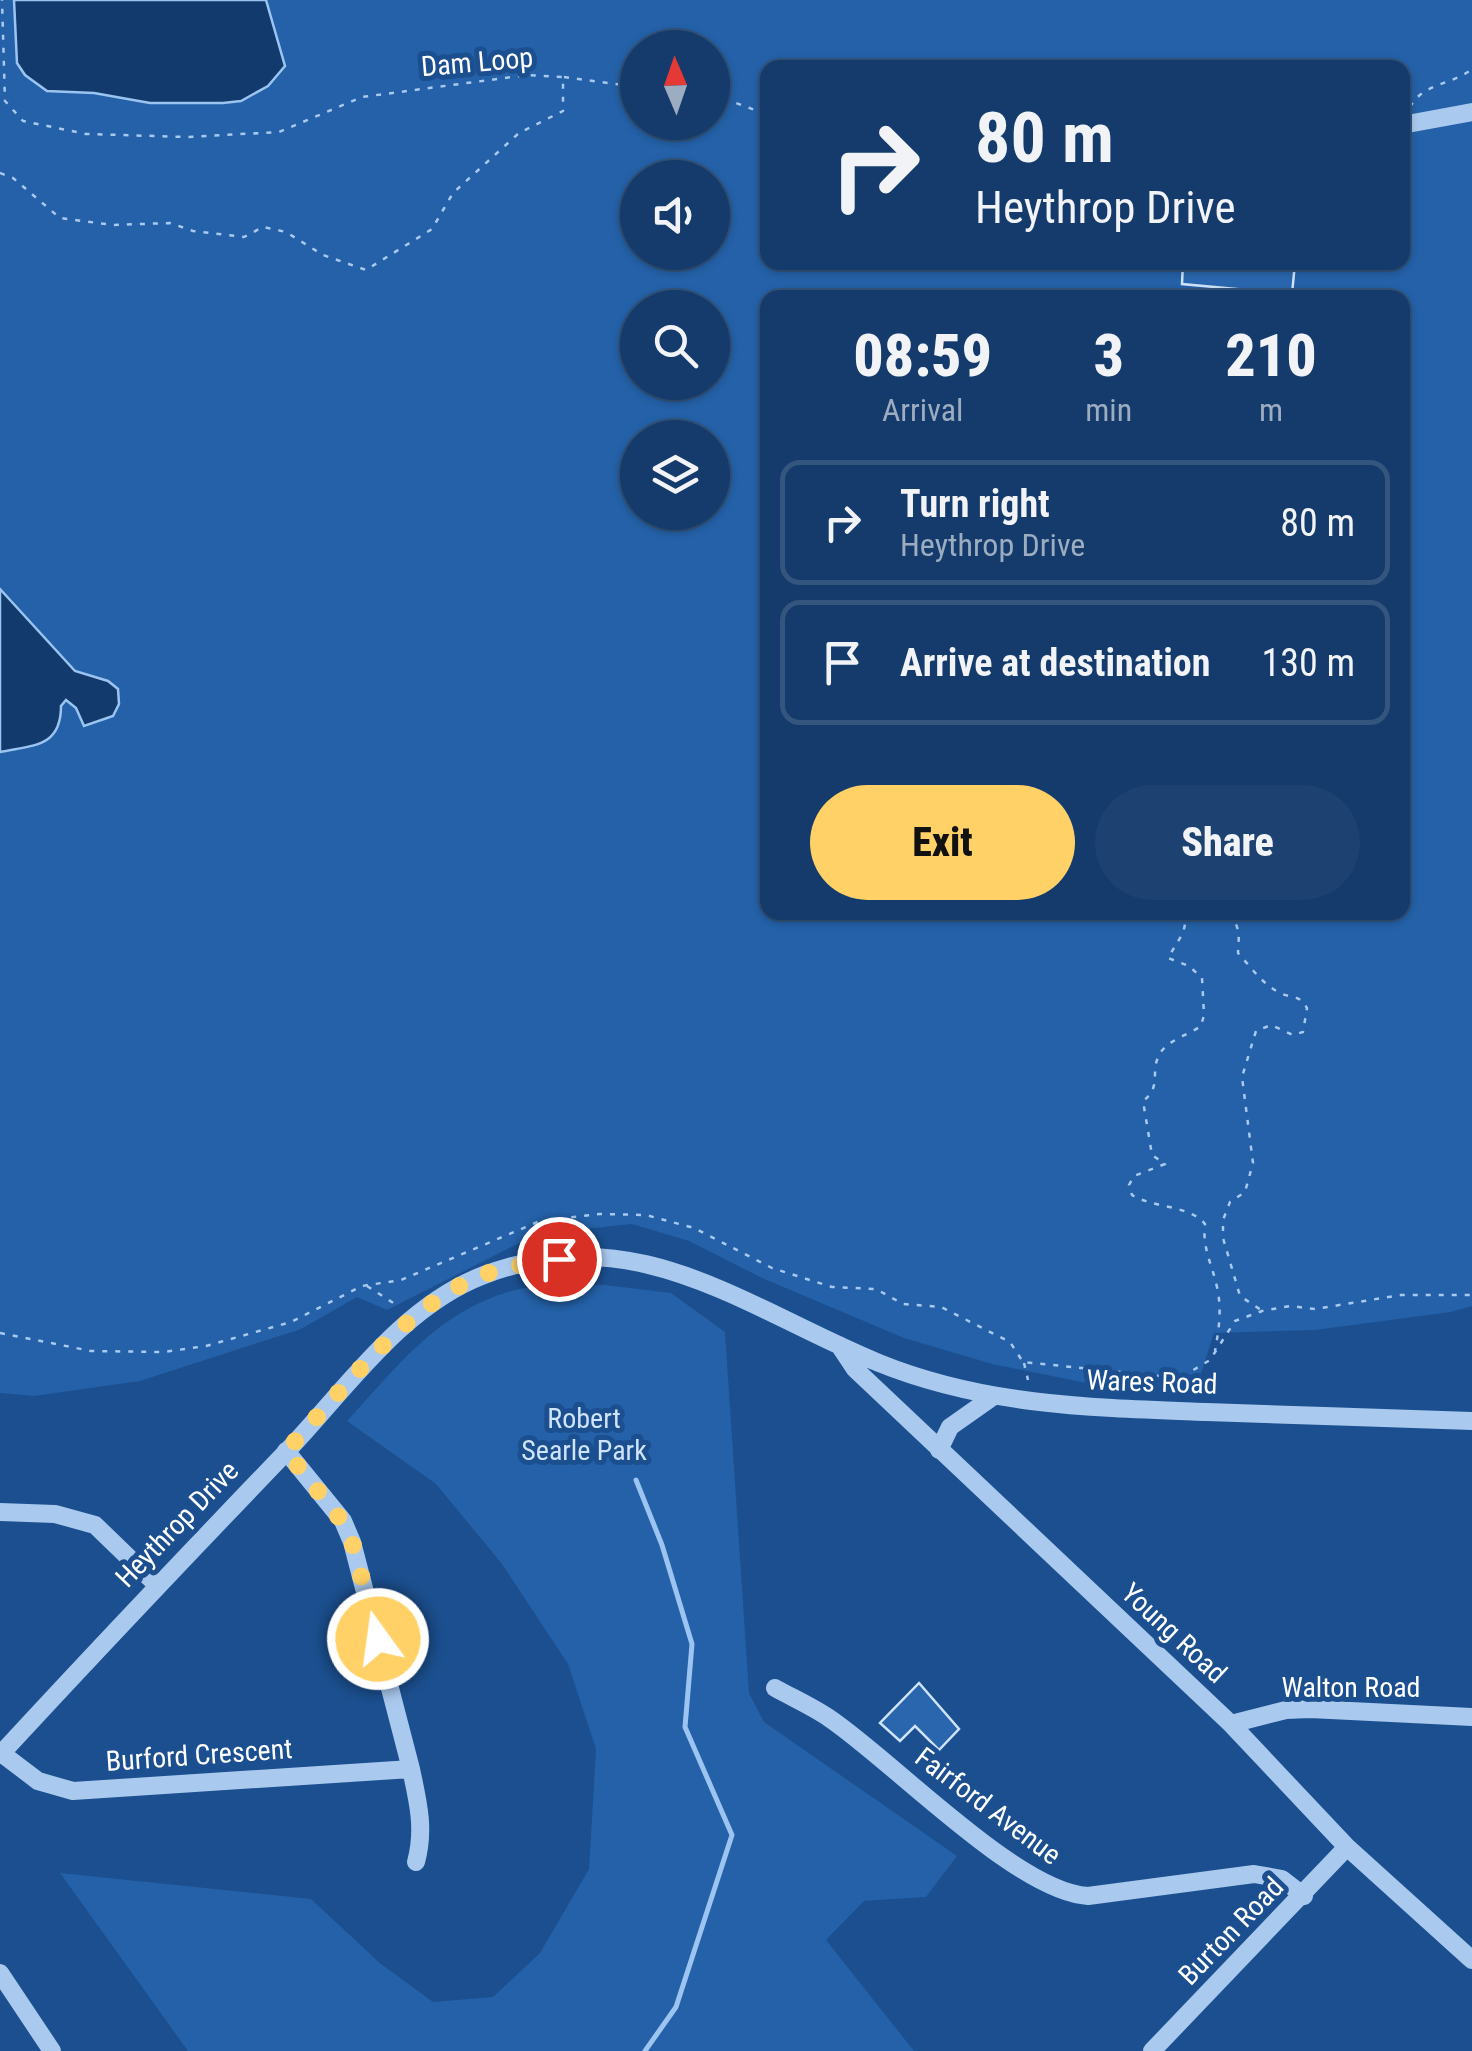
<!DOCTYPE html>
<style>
:root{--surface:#143b6b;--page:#1d4271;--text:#f1f3f6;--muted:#9dadc1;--line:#33557e;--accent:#ffd166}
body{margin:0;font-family:"Roboto Condensed",sans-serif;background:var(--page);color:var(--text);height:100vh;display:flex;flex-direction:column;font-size:38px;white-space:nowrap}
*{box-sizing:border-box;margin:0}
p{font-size:32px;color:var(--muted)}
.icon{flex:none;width:55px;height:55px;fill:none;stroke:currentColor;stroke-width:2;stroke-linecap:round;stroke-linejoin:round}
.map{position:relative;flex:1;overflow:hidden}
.panel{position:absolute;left:760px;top:290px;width:650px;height:630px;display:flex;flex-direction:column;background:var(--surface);border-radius:20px;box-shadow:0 2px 8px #0004,0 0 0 2px var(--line)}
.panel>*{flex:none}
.top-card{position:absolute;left:760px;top:60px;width:650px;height:210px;border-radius:20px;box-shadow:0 2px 8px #0004,0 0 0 2px var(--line);background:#143b6b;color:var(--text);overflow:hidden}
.needle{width:65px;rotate:358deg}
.tools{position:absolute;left:620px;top:30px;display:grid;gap:20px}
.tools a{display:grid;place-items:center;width:110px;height:110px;border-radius:50%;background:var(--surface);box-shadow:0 2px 8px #0004,0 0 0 2px var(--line);font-size:50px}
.pin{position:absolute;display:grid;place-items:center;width:85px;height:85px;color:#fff;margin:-42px;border:5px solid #fff;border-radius:50%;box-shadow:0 2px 10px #0007}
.me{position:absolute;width:110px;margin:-55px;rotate:346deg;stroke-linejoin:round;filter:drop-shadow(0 0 8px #0008)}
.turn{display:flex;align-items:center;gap:35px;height:210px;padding:0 50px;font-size:45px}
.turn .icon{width:130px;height:130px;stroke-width:2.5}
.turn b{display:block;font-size:70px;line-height:85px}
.eta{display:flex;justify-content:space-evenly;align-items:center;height:170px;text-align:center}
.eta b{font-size:60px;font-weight:800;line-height:70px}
.cta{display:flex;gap:20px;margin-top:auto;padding:20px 50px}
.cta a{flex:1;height:115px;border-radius:60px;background:var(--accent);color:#111;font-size:40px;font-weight:800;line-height:115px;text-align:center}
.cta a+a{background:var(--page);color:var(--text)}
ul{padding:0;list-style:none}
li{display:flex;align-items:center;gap:30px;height:125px;margin:0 20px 15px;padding:0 30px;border:5px solid var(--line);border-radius:20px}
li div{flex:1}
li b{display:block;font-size:38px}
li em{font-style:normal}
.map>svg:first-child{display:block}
.green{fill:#2461a8;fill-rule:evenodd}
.water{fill:#123a6d;stroke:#9cc4f0;stroke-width:2.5}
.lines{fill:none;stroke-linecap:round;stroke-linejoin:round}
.stream{stroke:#9cc4f0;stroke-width:5}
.building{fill:#2a66ad;stroke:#cfe3fa;stroke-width:2.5}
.path{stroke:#a9c9ee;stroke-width:2.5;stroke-dasharray:5 8;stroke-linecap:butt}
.minor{stroke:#a9c9ee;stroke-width:18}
.route{stroke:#ffd166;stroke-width:18;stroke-dasharray:0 32.4}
.labels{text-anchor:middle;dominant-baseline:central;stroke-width:10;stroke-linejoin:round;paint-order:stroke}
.street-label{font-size:28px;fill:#fff;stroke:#1b4f8f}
.park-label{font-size:28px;fill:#cfe3fa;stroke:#1b4f8f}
</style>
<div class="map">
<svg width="1472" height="2051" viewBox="0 0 1472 2051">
<rect width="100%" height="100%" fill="#1b4f8f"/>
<path class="green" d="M0,0H1472V1306L1451,1312L1315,1330L1214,1333L1195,1392L1116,1389L992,1364L904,1338L762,1278L689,1241L632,1224L537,1234L387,1310L357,1297L301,1329L140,1381L34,1396L0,1393ZM638,48H712V122H638ZM768,68H1402V262H768ZM638,178H712V252H638ZM768,298H1402V912H768ZM638,308H712V382H638ZM638,438H712V512H638Z
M605,1285L671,1293L725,1332L749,1693L764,1722L957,1856L926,1897L864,1901L826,1940L914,2051H188L60,1873L311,1899L381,1964L433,2002L493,1997L540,1953L589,1869L596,1749L568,1664L502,1564L436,1484L347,1421C398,1366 436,1313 511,1291C539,1283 575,1286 605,1285Z"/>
<path class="water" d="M14,0H266L285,66L268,86L241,101L223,103H150L94,93L47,91L25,75L17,63Z
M0,589L75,671L108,681L118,689L119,704L113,716L84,726L76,708L66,700L61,706C61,747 34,745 0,752Z"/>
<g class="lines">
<path class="stream" d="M636,1480L662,1545L692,1644L685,1727L732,1835L676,2007L645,2051"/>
</g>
<path class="building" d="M1183,262L1295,263L1292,294L1182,284Z
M919,1683L959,1729L939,1750L915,1726L900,1741L880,1723Z"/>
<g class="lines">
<path class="path" d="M564,77L638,87
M712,94L768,115
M1410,107C1423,83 1452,85 1472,69
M0,173L13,178L60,218L113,225L170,223L193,231L244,237L263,227L286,232L323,255L366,270L432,229L453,193L519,133L563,111V77L527,75L362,97L279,132L188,137L86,134L23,121L5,101L2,0
M1188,912L1183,933L1168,958L1189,966L1202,978L1204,1015L1201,1026C1188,1035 1166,1041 1159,1055C1150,1073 1162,1087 1143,1101L1152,1155L1165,1164L1134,1176L1129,1185L1132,1195C1152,1208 1190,1205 1205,1224C1202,1248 1212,1264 1217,1287C1222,1310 1219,1328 1215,1351
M1232,912L1239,933L1238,953C1251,967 1262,984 1280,993C1293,999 1299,994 1307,1008L1303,1032L1293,1035L1271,1025L1256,1031L1242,1077L1253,1163L1245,1192L1230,1202L1223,1220V1238L1240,1296L1261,1310
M367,1286L398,1306
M0,1333L91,1351L163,1352L206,1346L291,1322L362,1286L401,1280L540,1221L600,1214L646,1215L694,1228L772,1268L832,1287L876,1289L903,1304L941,1307L1010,1342L1023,1362L1180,1378L1210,1360L1235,1321L1262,1311L1290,1306L1315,1309L1401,1295H1472
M1024,1363L1028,1380"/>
<path class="minor" d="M1402,125L1472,112
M839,1345L855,1369L1231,1724L1347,1847L1472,1960
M939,1450L950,1427L994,1396
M0,1512L55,1514L95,1525L156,1584
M775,1688C793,1698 813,1707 829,1718C893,1761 1017,1892 1088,1896L1254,1874L1282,1879L1304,1896
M1231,1724L1286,1710L1310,1709L1472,1717
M1,1753L38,1781L73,1791L411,1769L352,1542L343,1521L286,1451
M0,1755C95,1652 191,1551 288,1450C346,1389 402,1306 484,1275C636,1217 747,1309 879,1363C985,1406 1095,1408 1207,1412C1295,1415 1384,1418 1472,1421
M411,1769C418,1802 425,1829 416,1862
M0,1973L52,2051
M1152,2051L1347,1847"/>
</g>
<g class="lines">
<path class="route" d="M378,1639L352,1542L342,1521L286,1451C343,1391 405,1305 483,1275C507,1266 534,1263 559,1259"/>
</g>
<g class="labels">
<g class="street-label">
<text transform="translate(477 62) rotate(-5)">Dam Loop</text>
<text transform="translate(1152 1382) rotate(2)">Wares Road</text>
<text transform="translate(177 1524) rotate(-46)">Heythrop Drive</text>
<text transform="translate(1174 1633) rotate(43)">Young Road</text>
<text x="1351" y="1687">Walton Road</text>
<text transform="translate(199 1755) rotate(-4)">Burford Crescent</text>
<text transform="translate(988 1806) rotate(37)">Fairford Avenue</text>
<text transform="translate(1231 1931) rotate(-46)">Burton Road</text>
</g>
<g class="park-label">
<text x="584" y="1418">Robert<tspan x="584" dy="32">Searle Park</tspan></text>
</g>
</g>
</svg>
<div class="tools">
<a><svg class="needle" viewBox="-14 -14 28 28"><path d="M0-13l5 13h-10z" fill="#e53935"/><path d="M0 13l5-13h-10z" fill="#9dadc1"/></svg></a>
<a><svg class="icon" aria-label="sound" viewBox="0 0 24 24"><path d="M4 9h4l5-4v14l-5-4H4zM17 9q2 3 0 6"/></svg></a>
<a><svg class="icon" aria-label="search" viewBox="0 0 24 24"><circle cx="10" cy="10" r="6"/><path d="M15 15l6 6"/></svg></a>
<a><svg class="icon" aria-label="layers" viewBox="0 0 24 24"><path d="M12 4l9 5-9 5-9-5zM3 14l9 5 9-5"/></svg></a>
</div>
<div class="pin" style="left:559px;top:1259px;background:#d93025"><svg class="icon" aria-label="arrive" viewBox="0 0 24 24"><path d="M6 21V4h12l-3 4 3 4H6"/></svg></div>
<svg class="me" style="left:378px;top:1639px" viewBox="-20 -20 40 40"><circle r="17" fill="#ffd166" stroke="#fff" stroke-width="3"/><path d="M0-11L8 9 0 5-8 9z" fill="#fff"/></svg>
<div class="top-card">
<div class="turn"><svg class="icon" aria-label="right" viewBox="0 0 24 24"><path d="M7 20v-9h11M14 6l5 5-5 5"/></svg><div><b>80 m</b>Heythrop Drive</div></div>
</div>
<section class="panel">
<div class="eta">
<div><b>08:59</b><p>Arrival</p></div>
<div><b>3</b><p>min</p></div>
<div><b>210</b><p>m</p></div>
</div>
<ul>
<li><svg class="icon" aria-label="right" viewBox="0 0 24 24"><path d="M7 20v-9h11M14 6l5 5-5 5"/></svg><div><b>Turn right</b><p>Heythrop Drive</p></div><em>80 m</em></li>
<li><svg class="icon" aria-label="arrive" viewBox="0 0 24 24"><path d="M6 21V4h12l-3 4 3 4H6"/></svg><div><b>Arrive at destination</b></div><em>130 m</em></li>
</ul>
<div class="cta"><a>Exit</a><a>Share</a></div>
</section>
</div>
